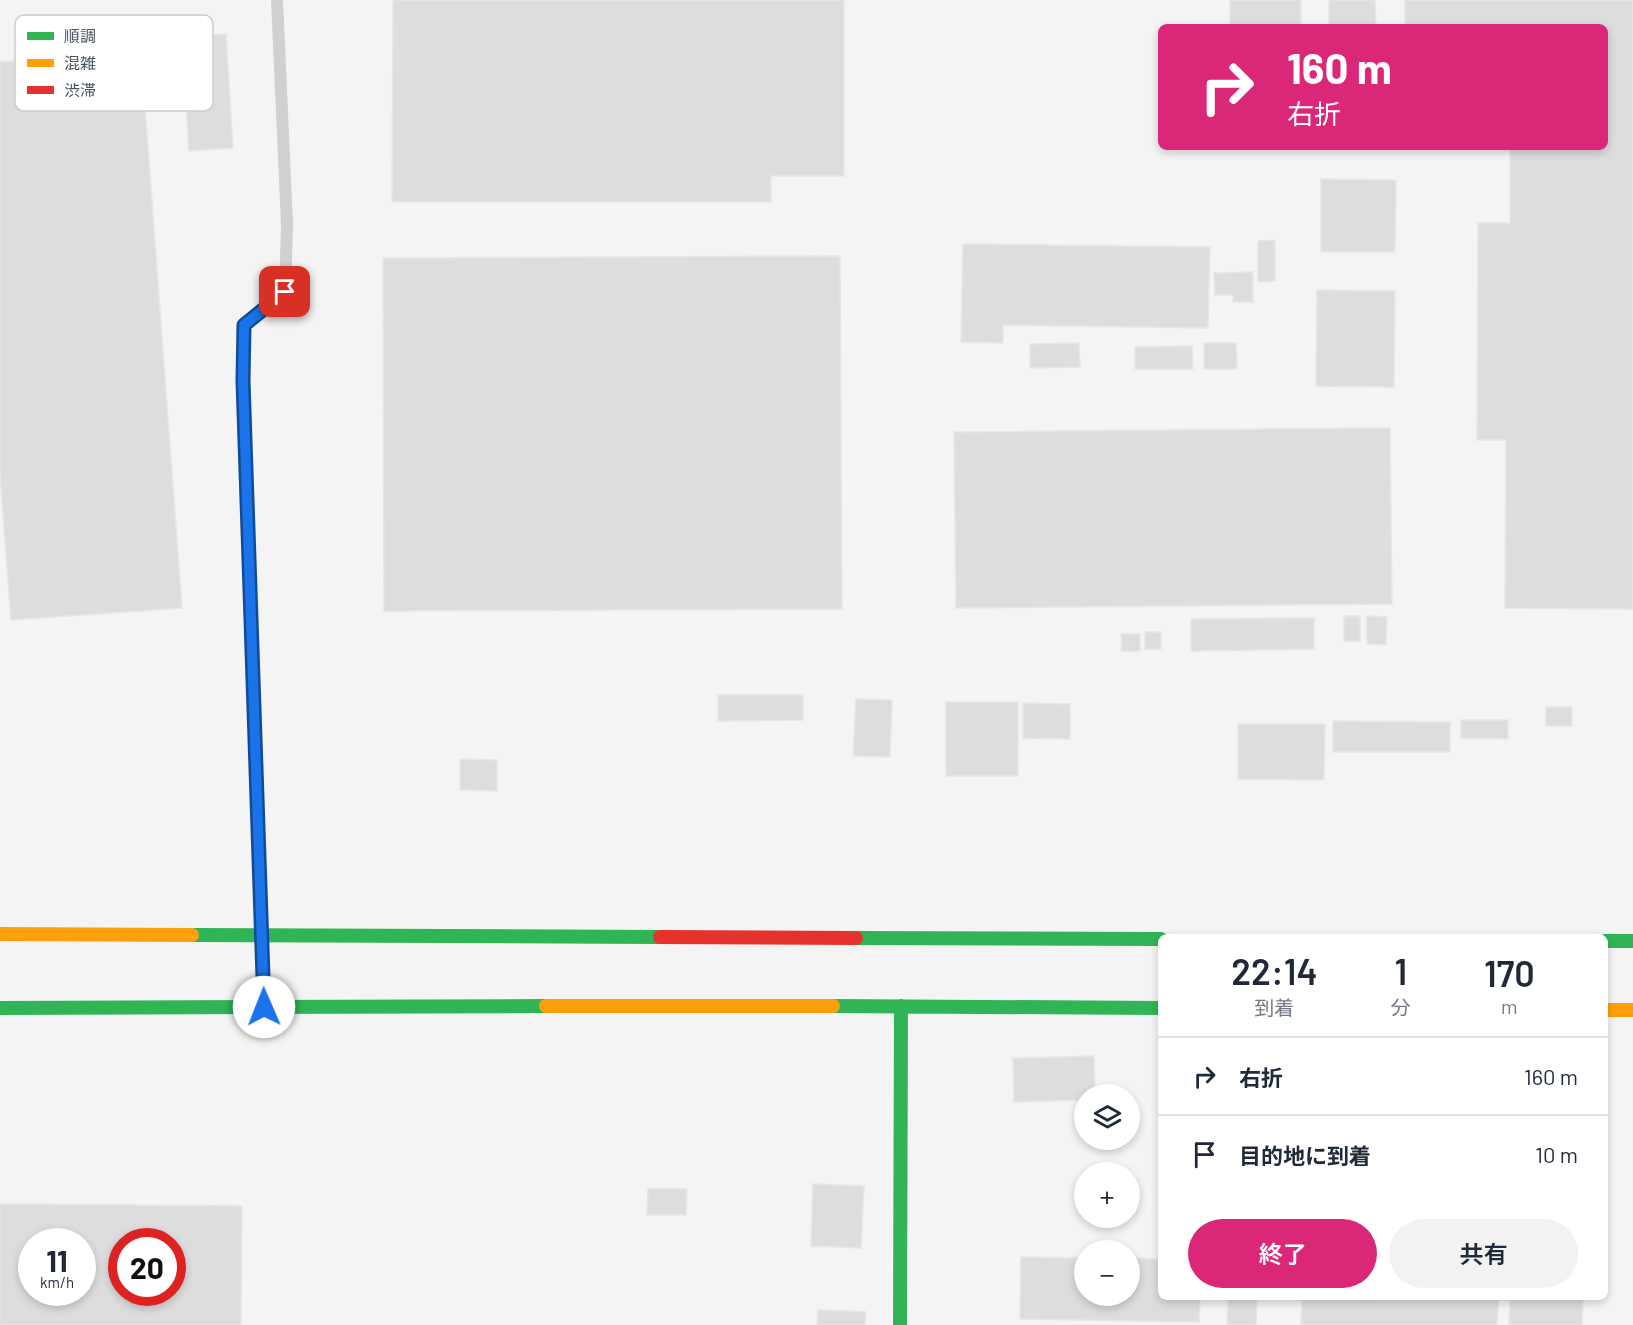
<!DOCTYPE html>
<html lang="ja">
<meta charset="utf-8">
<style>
:root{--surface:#fff;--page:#f2f2f3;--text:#1f2937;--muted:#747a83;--line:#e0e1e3;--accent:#db2777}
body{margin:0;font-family:Barlow,"Noto Sans JP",sans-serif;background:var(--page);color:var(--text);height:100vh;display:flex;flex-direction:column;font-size:22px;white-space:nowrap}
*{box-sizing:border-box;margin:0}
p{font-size:20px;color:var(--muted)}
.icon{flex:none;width:33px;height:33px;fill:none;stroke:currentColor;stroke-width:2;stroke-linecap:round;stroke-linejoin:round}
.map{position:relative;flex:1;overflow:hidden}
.sheet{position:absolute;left:1158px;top:934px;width:450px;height:366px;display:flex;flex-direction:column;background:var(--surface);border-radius:9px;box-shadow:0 3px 9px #0003}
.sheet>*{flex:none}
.guide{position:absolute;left:1158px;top:24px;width:450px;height:126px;border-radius:9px;box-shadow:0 3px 9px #0003;background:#db2777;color:#fff;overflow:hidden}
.fabs{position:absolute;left:1074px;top:1084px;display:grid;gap:12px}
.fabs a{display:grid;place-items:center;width:66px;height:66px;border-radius:50%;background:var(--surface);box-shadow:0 3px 9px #0003;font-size:30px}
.speed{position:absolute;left:18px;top:1228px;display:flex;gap:12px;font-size:30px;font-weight:700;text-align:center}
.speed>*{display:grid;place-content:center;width:78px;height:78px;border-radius:50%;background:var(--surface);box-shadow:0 3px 9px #0003;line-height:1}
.speed small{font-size:15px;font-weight:400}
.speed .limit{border:9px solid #d22;background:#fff;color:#111}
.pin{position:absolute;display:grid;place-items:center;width:51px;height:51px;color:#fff;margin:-26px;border-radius:12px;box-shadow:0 3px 9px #0006}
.me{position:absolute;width:66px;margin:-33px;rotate:359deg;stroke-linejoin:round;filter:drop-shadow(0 0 4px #0008)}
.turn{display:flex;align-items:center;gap:21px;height:126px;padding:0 30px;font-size:27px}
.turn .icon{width:78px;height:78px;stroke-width:2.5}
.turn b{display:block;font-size:42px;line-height:51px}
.eta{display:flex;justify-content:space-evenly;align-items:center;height:102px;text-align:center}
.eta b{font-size:36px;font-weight:600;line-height:42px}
.primary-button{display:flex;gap:12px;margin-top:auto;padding:12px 30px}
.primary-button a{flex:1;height:69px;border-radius:36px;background:var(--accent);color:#fff;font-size:24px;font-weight:600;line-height:69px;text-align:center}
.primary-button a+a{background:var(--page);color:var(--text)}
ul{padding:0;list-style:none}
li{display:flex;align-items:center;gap:18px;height:78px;padding:0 30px;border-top:2px solid var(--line)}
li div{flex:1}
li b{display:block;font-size:22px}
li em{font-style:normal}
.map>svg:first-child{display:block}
.building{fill:#ddddde;stroke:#e5e6e7;stroke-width:1.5;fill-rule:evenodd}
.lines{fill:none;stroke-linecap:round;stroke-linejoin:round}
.lane{stroke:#ced0d2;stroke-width:12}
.fast{stroke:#30b455;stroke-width:14}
.slow{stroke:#ff9f0a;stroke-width:14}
.jam{stroke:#e5322d;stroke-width:14}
.route-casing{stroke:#114b97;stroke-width:15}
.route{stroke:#1a73e8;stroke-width:10}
.key{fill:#fff;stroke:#c9ccd0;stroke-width:1.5}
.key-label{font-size:16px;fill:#4a5661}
</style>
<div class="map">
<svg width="1633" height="1325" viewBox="0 0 1633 1325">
<rect width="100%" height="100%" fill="#f4f4f4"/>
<path class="building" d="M393,0H844V176H771V202H392Z
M1230,0H1301V27H1230Z
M1329,0H1375L1376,27H1329Z
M1405,0H1633V609L1505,608L1506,440H1477L1478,223H1510V147H1605V27H1405Z
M226,34L233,148L189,151L182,37Z
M141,52L182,608L11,620L0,475V62Z
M1321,179L1396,180L1395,252H1321Z
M1275,240V281L1258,282V241Z
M963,244L1210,247L1208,328L1003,325V343L961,342Z
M840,256L842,609L384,611L383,258Z
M1253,272V302H1233V295H1215L1214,273Z
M1317,290L1395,291L1394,387L1316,386Z
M1079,343L1080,367L1030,368V344Z
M1204,343H1236L1237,369H1204Z
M1192,346L1193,369H1135V347Z
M1390,428L1392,604L956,608L954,432Z
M1344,616H1360V641H1344Z
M1367,616L1387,617L1386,645L1367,644Z
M1314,618V649L1191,651V619Z
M1145,632H1161V649H1145Z
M1121,634H1140V651H1122Z
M718,695H803V720L718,721Z
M856,699L892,700L890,757L853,756Z
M946,702H1018V776H946Z
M1023,703L1070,704V739L1023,738Z
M1546,707H1572V726H1546Z
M1461,720H1508V739L1461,738Z
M1333,721L1450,722V752H1333Z
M1238,724H1325L1324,780L1238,779Z
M460,759L497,760V791L460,790Z
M1094,1056L1095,1095H1084V1100L1014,1102L1013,1058Z
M813,1184L864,1186L861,1248L811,1246Z
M648,1189H687L686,1215H647Z
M0,1204L242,1206L241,1325H0ZM32,1242H82V1293H32ZM122,1242H172V1293H122Z
M1021,1257L1084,1258V1296H1130V1258L1161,1259V1298H1200L1199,1322L1020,1319Z
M1228,1298H1257L1256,1325H1227Z
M1302,1298H1499L1497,1325H1301Z
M1510,1298H1583L1582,1325H1509Z
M818,1310L866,1312L865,1325H817Z"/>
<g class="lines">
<path class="lane" d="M263,1005L243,381L244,325L285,292L287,224L277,0"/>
<path class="fast" d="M192,935L660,937
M856,938L1161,939
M1605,941H1633
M833,1006L1161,1008
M0,1008L546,1006
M900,1325L901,1006"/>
<path class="slow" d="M0,934L192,935
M546,1006H833
M1605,1010H1633"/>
<path class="jam" d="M660,937L856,938"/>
</g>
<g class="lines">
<g class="route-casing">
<path id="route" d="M264,1007L243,381L244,325L285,292"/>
</g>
<use href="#route" class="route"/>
</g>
<rect x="15" y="15" width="198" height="96" rx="9" class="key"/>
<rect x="27" y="32" width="27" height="8" fill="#30b455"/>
<rect x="27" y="59" width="27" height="8" fill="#ff9f0a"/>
<rect x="27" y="86" width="27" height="8" fill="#e5322d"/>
<g class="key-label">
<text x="64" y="42">順調</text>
<text x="64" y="69">混雑</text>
<text x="64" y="96">渋滞</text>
</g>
</svg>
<div class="fabs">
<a><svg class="icon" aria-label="layers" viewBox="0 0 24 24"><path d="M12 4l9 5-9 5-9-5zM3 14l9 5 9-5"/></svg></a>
<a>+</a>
<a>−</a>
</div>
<div class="speed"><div>11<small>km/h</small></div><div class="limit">20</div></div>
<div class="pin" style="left:285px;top:292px;background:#d93025"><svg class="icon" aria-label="arrive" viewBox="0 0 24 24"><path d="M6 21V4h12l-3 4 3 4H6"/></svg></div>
<svg class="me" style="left:264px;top:1007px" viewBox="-20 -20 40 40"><circle r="19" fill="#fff"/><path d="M0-13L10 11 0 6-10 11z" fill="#1a73e8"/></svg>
<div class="guide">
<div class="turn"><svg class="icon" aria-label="right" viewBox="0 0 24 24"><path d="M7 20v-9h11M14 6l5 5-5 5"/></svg><div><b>160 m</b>右折</div></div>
</div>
<section class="sheet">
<div class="eta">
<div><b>22:14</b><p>到着</p></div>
<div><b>1</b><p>分</p></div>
<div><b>170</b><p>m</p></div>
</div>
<ul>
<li><svg class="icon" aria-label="right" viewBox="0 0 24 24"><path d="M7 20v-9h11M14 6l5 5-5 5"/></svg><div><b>右折</b></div><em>160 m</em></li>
<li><svg class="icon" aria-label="arrive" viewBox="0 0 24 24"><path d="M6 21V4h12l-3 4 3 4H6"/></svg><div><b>目的地に到着</b></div><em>10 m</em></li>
</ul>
<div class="primary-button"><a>終了</a><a>共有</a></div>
</section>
</div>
